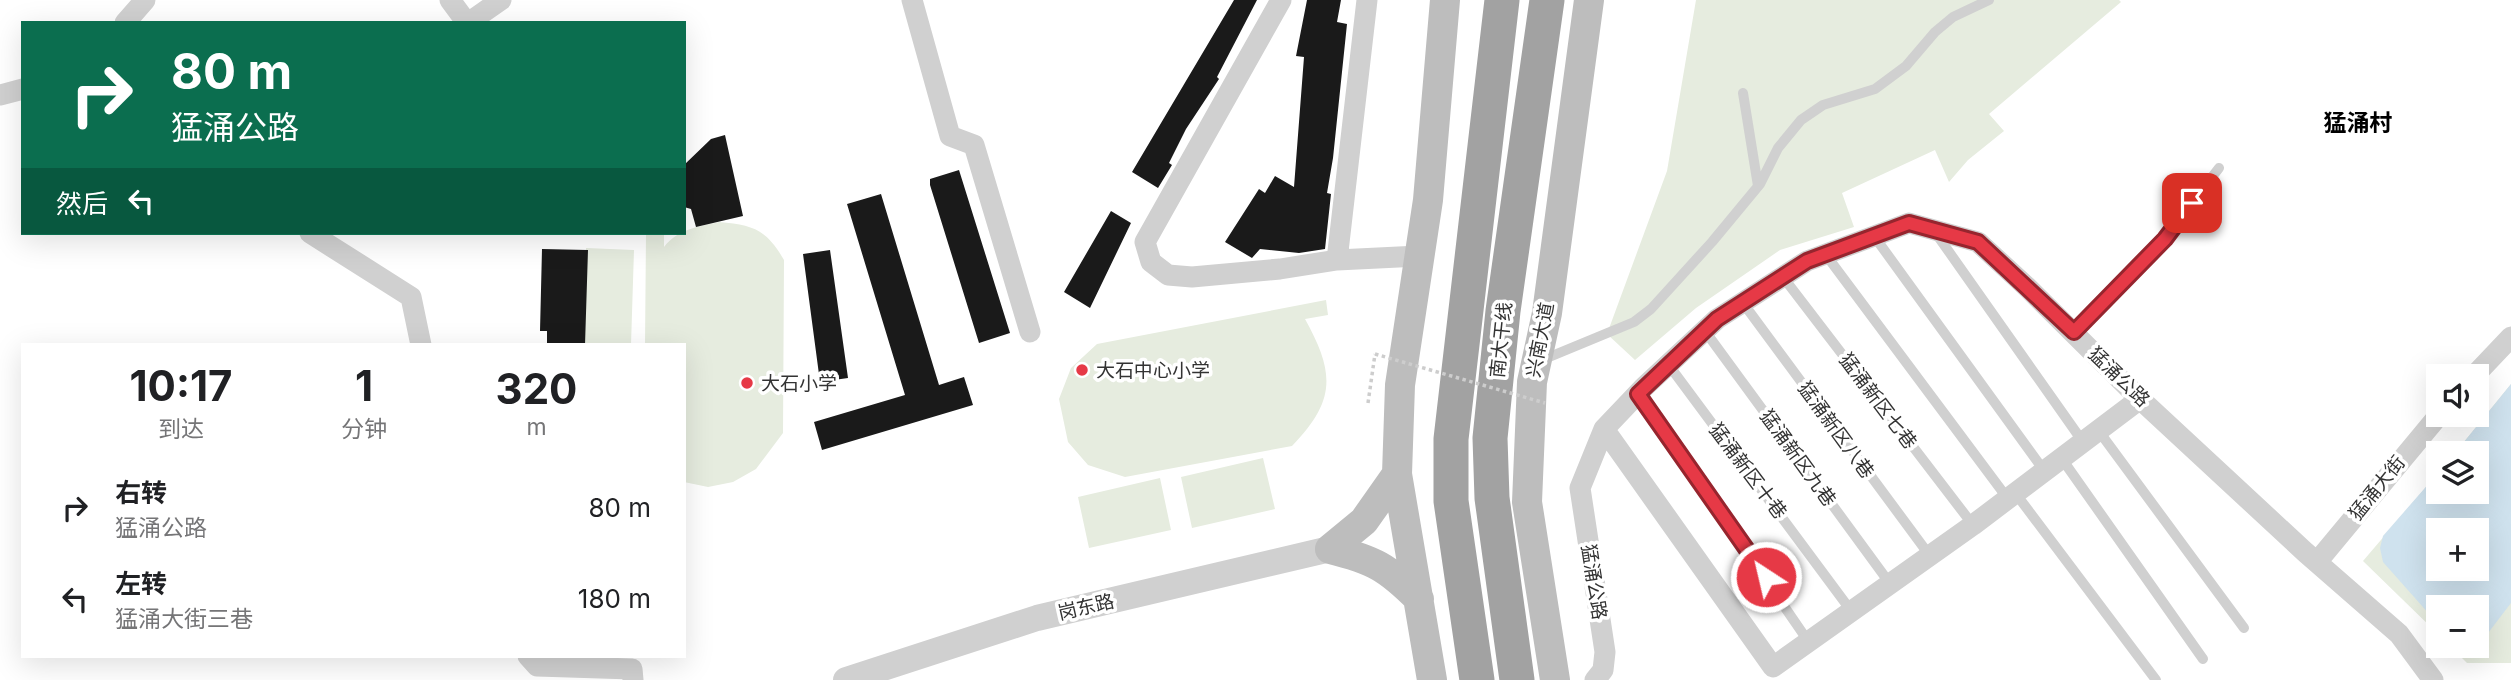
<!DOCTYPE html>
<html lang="zh">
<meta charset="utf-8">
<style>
:root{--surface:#fff;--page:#f6f6f6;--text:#202124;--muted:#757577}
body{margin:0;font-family:Inter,"Noto Sans SC",sans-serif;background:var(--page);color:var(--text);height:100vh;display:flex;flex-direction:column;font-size:26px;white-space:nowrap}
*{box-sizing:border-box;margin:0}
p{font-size:23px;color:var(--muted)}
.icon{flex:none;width:38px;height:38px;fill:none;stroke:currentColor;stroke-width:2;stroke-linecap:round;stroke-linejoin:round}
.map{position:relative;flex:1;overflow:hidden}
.panel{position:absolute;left:21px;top:343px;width:665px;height:315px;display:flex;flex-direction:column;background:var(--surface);border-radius:0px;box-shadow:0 7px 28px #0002}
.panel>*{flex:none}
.banner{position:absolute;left:21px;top:21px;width:665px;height:214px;border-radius:0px;box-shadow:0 7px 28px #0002;background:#0b6e4f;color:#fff;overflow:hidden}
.buttons{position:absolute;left:2426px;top:364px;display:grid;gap:14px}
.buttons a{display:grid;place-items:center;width:63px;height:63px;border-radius:0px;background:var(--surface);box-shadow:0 7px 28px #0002;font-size:35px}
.pin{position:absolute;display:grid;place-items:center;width:60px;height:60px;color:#fff;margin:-30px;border-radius:14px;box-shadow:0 4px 10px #0006}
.me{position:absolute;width:77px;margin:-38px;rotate:325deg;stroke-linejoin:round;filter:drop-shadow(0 0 5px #0008)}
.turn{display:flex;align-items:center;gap:24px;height:147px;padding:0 35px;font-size:32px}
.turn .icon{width:91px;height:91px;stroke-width:2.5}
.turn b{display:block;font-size:49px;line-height:60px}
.then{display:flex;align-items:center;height:66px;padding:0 35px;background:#0003;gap:14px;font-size:26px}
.eta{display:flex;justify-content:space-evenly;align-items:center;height:119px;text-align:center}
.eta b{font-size:42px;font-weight:700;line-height:49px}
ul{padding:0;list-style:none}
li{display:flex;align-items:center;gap:21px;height:91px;padding:0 35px}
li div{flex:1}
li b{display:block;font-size:26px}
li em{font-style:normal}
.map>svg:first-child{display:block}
.green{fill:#e6ecdf;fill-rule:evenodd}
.water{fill:#cfe2ee;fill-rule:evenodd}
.building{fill:#1a1a1a}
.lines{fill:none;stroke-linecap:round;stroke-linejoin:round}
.path{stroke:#cdcdcd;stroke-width:3.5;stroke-dasharray:3.5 3.5;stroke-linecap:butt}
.service{stroke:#d0d0d0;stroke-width:10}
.minor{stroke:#d0d0d0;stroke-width:21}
.tertiary{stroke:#d0d0d0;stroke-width:26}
.secondary{stroke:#bdbdbd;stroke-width:30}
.trunk{stroke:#a2a2a2;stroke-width:35}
.path-bridge{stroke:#cdcdcd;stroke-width:3.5;stroke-dasharray:3.5 3.5;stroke-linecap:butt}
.route-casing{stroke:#96252e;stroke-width:18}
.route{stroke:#e63946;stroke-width:12}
.poi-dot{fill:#e63946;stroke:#fff;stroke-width:2.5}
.labels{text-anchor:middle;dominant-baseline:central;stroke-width:7;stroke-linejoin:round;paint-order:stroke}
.street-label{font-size:19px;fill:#333;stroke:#fff}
.poi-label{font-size:19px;fill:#333;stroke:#fff;text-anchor:start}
.quarter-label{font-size:23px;font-weight:bold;fill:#000;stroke:#fff}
</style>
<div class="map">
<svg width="2511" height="680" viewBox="0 0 2511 680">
<rect width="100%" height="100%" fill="#fff"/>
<path class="green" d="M1696,0H2119L2121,2L1989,114L2004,131L1968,160L1949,182L1935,150L1842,193L1854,227L1780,250L1696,308L1635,360L1607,334L1667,171Z
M719,222C753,225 766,229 784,260L783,433L756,469L733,482L708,487L684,482V345H645L646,233H664V247C678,229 697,227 719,222Z
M586,248L634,250L631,345H584Z
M1326,300L1328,315L1305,319C1335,373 1336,401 1292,446L1125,477L1088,465L1068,442L1059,399L1071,368L1097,344Z
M2511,384V663H2467L2450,646H2476V607H2438V634L2363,561L2438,473V492H2476V453H2455ZM2438,530H2476V569H2438Z
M1263,458L1275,509L1192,528L1181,477Z
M1160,478L1171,530L1089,548L1078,497Z"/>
<path class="water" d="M2511,384V603L2485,637L2481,635L2476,639V607H2438V624L2383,562L2380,548L2383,536L2438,473V492H2476V453H2455ZM2438,530H2476V569H2438Z"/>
<path class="building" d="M1234,0H1257L1217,77L1219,79L1186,129L1169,163L1172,165L1158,188L1132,172Z
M1307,0H1341L1337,22L1347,24L1333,158L1327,193L1331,194L1325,249L1299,253L1260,249L1252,258L1225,242L1259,189L1265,193L1275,176L1294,187L1304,57L1296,56Z
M725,135L743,216L696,227L691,209L684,207V165L711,139Z
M959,170L1010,333L979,343L930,185V179Z
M881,194L939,385L964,377L973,405L822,450L814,422L905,395L847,204Z
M1111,211L1131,223L1090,308L1064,292Z
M542,249L588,250L585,345H547V331H540Z
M830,250L848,378L820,382L803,254Z"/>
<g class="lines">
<path class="path" d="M1368,403L1375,354"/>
<path class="service" d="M1743,93L1758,186
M1935,232L2083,442
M1874,236L2045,472
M1826,255L2008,499
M1783,277L1973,525
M1743,303L1930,556
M1705,331L1891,585
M2074,333L2165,238L2219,168
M1542,360L1634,322L1651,309L1712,242L1760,184L1778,148L1801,120L1823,105L1875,89L1906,66L1935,32L1953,17L1989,0
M1668,364L1852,612
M1638,394L1808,641
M2098,430L2244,628
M2062,459L2203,659
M2016,494L2156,680"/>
<path class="minor" d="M450,0L467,23
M912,0L950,136L974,145L1030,332
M1281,0L1145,242L1151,262L1168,275L1192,277L1280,269L1337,260L1419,256
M125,23L145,0
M468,23L501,0
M0,95L23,89
M310,233L411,297L421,345
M1337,260L1367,0
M2474,376L2511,337
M1604,429L1773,667L1973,525L2140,399
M2317,562L2439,415
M528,656L537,666L632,669L633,680
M1595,680L1603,670L1605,652L1580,488L1604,429L1643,388L1717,319L1807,261L1909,223L1978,242L2027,287L2140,399L2305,552L2399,634L2433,680"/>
<path class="tertiary" d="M846,680L1037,618L1330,549"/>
<path class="secondary" d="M1330,549C1374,560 1387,567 1419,599
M1330,549L1364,521L1397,474
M1432,680L1397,474L1400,385L1428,200L1445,0
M1555,680L1527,502L1532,382L1547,313L1589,0"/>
<path class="trunk" d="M1477,680L1451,501V439L1502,0
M1517,680L1492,498L1490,438L1503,311L1547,0"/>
<path class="path-bridge" d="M1375,354L1545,403"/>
</g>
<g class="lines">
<g class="route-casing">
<path id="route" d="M1766,577L1638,394L1717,319L1807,261L1909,223L1978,242L2074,332L2165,239L2192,203"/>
</g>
<use href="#route" class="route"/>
</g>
<g class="poi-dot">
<circle cx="1082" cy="370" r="7"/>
<circle cx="747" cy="383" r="7"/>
</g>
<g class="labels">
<g class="street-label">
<text transform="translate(1501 340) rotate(-84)">南大干线</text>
<text transform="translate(1540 340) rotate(-79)">兴南大道</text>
<text transform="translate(2119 377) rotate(44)">猛涌公路</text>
<text transform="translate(1878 401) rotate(53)">猛涌新区七巷</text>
<text transform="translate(1836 430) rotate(54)">猛涌新区八巷</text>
<text transform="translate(1798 458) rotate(54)">猛涌新区九巷</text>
<text transform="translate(1748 471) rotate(53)">猛涌新区十巷</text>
<text transform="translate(2377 488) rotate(-51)">猛涌大街</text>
<text transform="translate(1594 582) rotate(81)">猛涌公路</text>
<text transform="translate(1086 607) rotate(-13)">岗东路</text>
</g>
<g class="poi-label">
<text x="1096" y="370">大石中心小学</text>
<text x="761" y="383">大石小学</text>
</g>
<g class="quarter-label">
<text x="2358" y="123">猛涌村</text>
</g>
</g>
</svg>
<div class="buttons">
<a><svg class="icon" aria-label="sound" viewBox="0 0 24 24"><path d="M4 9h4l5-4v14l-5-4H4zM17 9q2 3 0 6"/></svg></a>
<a><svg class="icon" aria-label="layers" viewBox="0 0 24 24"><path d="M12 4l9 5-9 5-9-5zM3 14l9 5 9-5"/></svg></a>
<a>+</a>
<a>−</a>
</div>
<div class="pin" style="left:2192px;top:203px;background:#d93025"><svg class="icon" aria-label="arrive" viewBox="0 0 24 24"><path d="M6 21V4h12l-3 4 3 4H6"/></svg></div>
<svg class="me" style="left:1766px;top:577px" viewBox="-20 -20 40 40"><circle r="17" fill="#e63946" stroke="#fff" stroke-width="3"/><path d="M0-11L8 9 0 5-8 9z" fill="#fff"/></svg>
<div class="banner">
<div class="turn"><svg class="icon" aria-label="right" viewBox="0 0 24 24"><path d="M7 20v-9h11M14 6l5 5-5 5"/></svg><div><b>80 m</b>猛涌公路</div></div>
<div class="then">然后<svg class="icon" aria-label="left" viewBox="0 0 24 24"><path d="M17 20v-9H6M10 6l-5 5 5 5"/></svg></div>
</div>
<section class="panel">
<div class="eta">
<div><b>10:17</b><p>到达</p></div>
<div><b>1</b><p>分钟</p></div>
<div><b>320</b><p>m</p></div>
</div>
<ul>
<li><svg class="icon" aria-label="right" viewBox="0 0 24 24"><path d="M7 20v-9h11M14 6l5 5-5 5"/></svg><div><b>右转</b><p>猛涌公路</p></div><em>80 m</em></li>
<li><svg class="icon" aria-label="left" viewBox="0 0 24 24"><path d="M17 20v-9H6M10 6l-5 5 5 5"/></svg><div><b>左转</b><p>猛涌大街三巷</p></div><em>180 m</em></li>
</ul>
</section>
</div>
